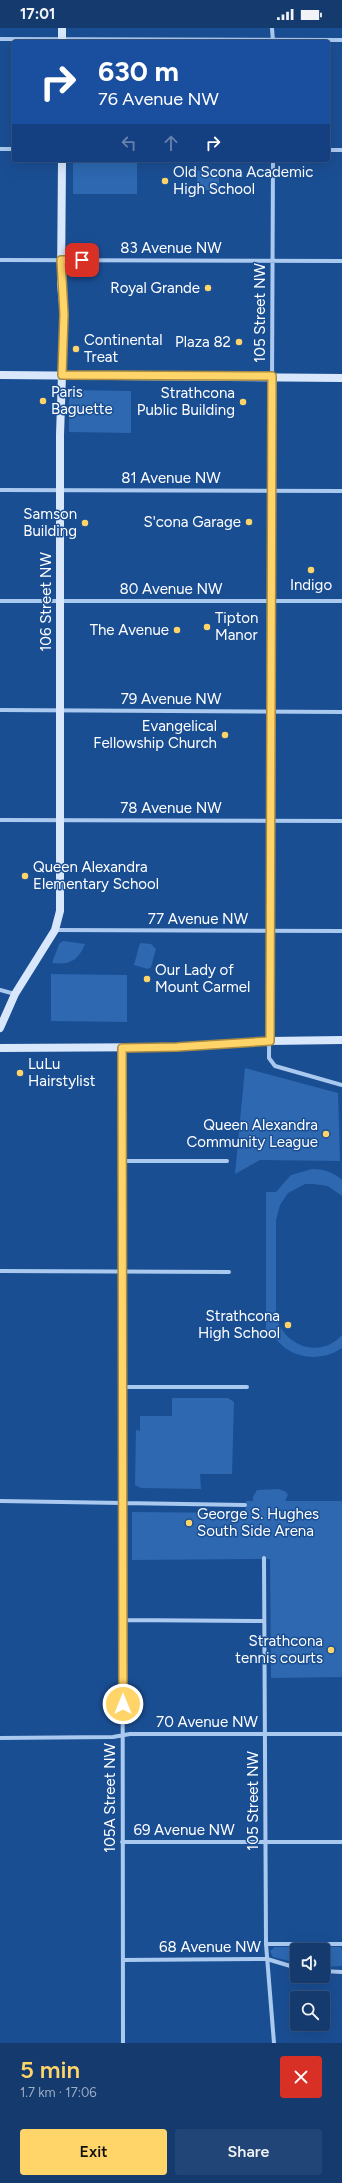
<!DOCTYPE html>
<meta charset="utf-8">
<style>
:root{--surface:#143a6e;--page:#214576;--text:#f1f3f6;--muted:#9dadc2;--line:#335481;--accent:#ffd469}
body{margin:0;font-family:Figtree,sans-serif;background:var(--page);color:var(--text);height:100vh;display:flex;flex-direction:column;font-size:15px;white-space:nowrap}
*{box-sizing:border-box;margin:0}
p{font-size:13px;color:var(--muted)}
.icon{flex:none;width:22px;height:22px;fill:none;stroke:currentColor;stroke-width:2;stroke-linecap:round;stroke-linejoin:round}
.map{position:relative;height:2015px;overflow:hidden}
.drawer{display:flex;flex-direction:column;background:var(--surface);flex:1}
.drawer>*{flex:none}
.guide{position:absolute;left:12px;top:12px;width:318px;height:122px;border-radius:4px;box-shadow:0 4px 16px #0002,0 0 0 1px var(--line);background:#1a4fa0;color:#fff;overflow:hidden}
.fabs{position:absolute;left:290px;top:1915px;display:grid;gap:8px}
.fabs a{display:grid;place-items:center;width:40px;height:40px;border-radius:4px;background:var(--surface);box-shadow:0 4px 16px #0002,0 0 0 1px var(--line);font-size:20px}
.pin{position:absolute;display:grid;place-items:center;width:34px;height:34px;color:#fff;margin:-17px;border-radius:8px;box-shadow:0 2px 6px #0006}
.me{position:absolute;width:44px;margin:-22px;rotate:0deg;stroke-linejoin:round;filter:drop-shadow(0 0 3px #0008)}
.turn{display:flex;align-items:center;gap:14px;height:84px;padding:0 20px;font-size:18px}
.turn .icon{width:52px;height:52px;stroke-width:2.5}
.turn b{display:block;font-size:28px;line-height:34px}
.lanes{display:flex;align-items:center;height:38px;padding:0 20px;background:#0003;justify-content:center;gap:20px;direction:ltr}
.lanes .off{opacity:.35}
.round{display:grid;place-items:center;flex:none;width:42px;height:42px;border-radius:4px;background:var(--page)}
.headline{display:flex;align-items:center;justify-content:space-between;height:68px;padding:0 20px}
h1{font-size:24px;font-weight:600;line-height:30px;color:var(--accent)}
.button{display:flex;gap:8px;margin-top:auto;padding:8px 20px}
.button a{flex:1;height:46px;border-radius:4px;background:var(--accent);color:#111;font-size:16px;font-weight:600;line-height:46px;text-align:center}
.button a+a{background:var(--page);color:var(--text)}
.status{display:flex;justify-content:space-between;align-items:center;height:28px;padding:0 20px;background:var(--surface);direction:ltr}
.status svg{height:11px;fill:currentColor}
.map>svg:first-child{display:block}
.green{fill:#2d68b1}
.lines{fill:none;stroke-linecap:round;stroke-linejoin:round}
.street{stroke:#aac9ef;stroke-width:4}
.secondary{stroke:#d8e7fb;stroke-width:8}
.route-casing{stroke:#a68a44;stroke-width:10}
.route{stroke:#ffd469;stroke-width:7}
.poi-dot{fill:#ffd469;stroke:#1a4e93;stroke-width:1.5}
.labels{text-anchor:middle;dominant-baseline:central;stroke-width:3;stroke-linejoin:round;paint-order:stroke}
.poi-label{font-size:15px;fill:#fff;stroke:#1a4e93;text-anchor:end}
.street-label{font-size:15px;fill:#fff;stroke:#1a4e93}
</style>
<div class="status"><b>17:01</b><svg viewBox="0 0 49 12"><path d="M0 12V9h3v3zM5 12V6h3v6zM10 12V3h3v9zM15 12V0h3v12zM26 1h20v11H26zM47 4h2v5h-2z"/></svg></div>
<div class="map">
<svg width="342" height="2015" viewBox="0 0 342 2015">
<rect width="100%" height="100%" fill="#1a4e93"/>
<path class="green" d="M73,133H137V166H73Z
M197,143H219V162H197Z
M69,362L131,363V405L69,404Z
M63,913L85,916C78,933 70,937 52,935L59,916Z
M140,915L151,916L156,921L151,939L148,941L134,937Z
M51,946L127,947V994L51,993Z
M245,1040L338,1065L340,1133L260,1132L235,1146Z
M312,1141C323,1141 334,1144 342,1152V1168L328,1158L314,1156H305L288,1165L280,1177L276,1192V1283C278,1316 319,1333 342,1307V1320C318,1336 286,1330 272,1305H266V1164H276L291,1147Z
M172,1370H228L234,1374L232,1446H200L201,1461L141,1460L135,1457L136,1402L140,1403V1388H172Z
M279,1461L286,1464L288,1467L285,1473H342V1649L271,1650L270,1531L132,1532V1484L245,1485L246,1473H253V1469L257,1462Z
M275,1919H340L342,1920V1938L323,1939V1922H297V1935L273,1929L270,1923Z"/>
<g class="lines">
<path class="street" d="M272,0L273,14
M0,11L342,12
M0,121H14
M328,122H342
M273,132L269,1030L275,1038L342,1057
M0,232L342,233
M0,462L342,463
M0,573H342
M0,682L342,684
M0,792L342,793
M55,902L342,903
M0,962L15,966
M122,1020L123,2015
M122,1133H227
M0,1243L229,1244
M123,1359H247
M0,1473L245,1477
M264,1530L266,1916L274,2015
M123,1592L264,1593
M0,1710L113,1709L130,1706H342
M122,1814H342
M266,1916H342
M123,1932L267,1931L297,1940
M323,1943L342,1944"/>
<path class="secondary" d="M62,14V0
M0,347L342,350
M0,1000L15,966L55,902L60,883V407L64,286L61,256L62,132
M0,1020L177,1019L269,1013L342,1012"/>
</g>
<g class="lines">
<g class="route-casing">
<path id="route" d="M82,232H61L64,286L62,347L272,348L270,1013L177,1019L122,1020L123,1676"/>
</g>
<use href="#route" class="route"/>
</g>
<g class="poi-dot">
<circle cx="165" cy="153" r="4"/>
<circle cx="208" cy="260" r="4"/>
<circle cx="239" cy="314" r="4"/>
<circle cx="76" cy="321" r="4"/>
<circle cx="43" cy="373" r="4"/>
<circle cx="243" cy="374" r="4"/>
<circle cx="249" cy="494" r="4"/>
<circle cx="85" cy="495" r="4"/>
<circle cx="311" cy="542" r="4"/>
<circle cx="207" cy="599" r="4"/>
<circle cx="177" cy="602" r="4"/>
<circle cx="225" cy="707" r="4"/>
<circle cx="25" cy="848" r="4"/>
<circle cx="147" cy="951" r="4"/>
<circle cx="20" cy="1045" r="4"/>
<circle cx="326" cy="1106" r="4"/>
<circle cx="288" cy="1297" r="4"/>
<circle cx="189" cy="1495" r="4"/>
<circle cx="331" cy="1622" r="4"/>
</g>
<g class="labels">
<g class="poi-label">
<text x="173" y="144" text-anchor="start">Old Scona Academic<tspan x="173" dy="17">High School</tspan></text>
<text x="200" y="260">Royal Grande</text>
<text x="84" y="312" text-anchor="start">Continental<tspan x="84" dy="17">Treat</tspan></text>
<text x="231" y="314">Plaza 82</text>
<text x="51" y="364" text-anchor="start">Paris<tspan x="51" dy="17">Baguette</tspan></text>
<text x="235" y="365">Strathcona<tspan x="235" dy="17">Public Building</tspan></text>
<text x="77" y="486">Samson<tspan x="77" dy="17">Building</tspan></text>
<text x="241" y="494">S'cona Garage</text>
<text x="311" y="557" text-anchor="middle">Indigo</text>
<text x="215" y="590" text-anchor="start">Tipton<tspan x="215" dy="17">Manor</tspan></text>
<text x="169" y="602">The Avenue</text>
<text x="217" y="698">Evangelical<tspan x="217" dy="17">Fellowship Church</tspan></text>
<text x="33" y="839" text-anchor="start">Queen Alexandra<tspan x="33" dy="17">Elementary School</tspan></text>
<text x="155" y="942" text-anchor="start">Our Lady of<tspan x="155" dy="17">Mount Carmel</tspan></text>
<text x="28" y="1036" text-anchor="start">LuLu<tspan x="28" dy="17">Hairstylist</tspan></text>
<text x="318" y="1097">Queen Alexandra<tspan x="318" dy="17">Community League</tspan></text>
<text x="280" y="1288">Strathcona<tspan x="280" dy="17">High School</tspan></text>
<text x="197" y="1486" text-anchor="start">George S. Hughes<tspan x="197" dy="17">South Side Arena</tspan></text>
<text x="323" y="1613">Strathcona<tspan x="323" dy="17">tennis courts</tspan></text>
</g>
<g class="street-label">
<text x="171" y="220">83 Avenue NW</text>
<text transform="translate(260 285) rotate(-90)">105 Street NW</text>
<text x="171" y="450">81 Avenue NW</text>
<text x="171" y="561">80 Avenue NW</text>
<text transform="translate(46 574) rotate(-90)">106 Street NW</text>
<text x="171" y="671">79 Avenue NW</text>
<text x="171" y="780">78 Avenue NW</text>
<text x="198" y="891">77 Avenue NW</text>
<text x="207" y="1694">70 Avenue NW</text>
<text transform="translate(110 1770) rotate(-90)">105A Street NW</text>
<text transform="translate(253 1773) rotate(-90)">105 Street NW</text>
<text x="184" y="1802">69 Avenue NW</text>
<text x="210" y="1919">68 Avenue NW</text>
</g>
</g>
</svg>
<div class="fabs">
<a><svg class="icon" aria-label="sound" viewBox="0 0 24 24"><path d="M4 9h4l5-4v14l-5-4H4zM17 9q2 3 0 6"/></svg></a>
<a><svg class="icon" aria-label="search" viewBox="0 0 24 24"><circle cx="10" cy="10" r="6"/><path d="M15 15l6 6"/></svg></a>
</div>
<div class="pin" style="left:82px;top:232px;background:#d93025"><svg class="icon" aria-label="arrive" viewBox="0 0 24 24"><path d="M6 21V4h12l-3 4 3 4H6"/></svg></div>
<svg class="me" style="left:123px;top:1676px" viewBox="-20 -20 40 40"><circle r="17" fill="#ffd469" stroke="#fff" stroke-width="3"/><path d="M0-11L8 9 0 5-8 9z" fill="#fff"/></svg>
<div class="guide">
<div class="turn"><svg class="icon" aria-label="right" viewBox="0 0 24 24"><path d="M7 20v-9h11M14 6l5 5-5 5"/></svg><div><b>630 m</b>76 Avenue NW</div></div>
<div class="lanes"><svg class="icon off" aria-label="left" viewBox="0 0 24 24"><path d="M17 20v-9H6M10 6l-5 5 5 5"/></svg><svg class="icon off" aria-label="ahead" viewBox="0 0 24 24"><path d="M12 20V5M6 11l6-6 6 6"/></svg><svg class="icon" aria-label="right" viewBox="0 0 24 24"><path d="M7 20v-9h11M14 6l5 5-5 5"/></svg></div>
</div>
</div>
<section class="drawer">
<div class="headline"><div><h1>5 min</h1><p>1.7 km · 17:06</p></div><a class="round" style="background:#d93025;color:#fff"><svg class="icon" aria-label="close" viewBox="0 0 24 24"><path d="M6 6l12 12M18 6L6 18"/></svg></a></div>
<div class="button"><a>Exit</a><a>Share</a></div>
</section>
